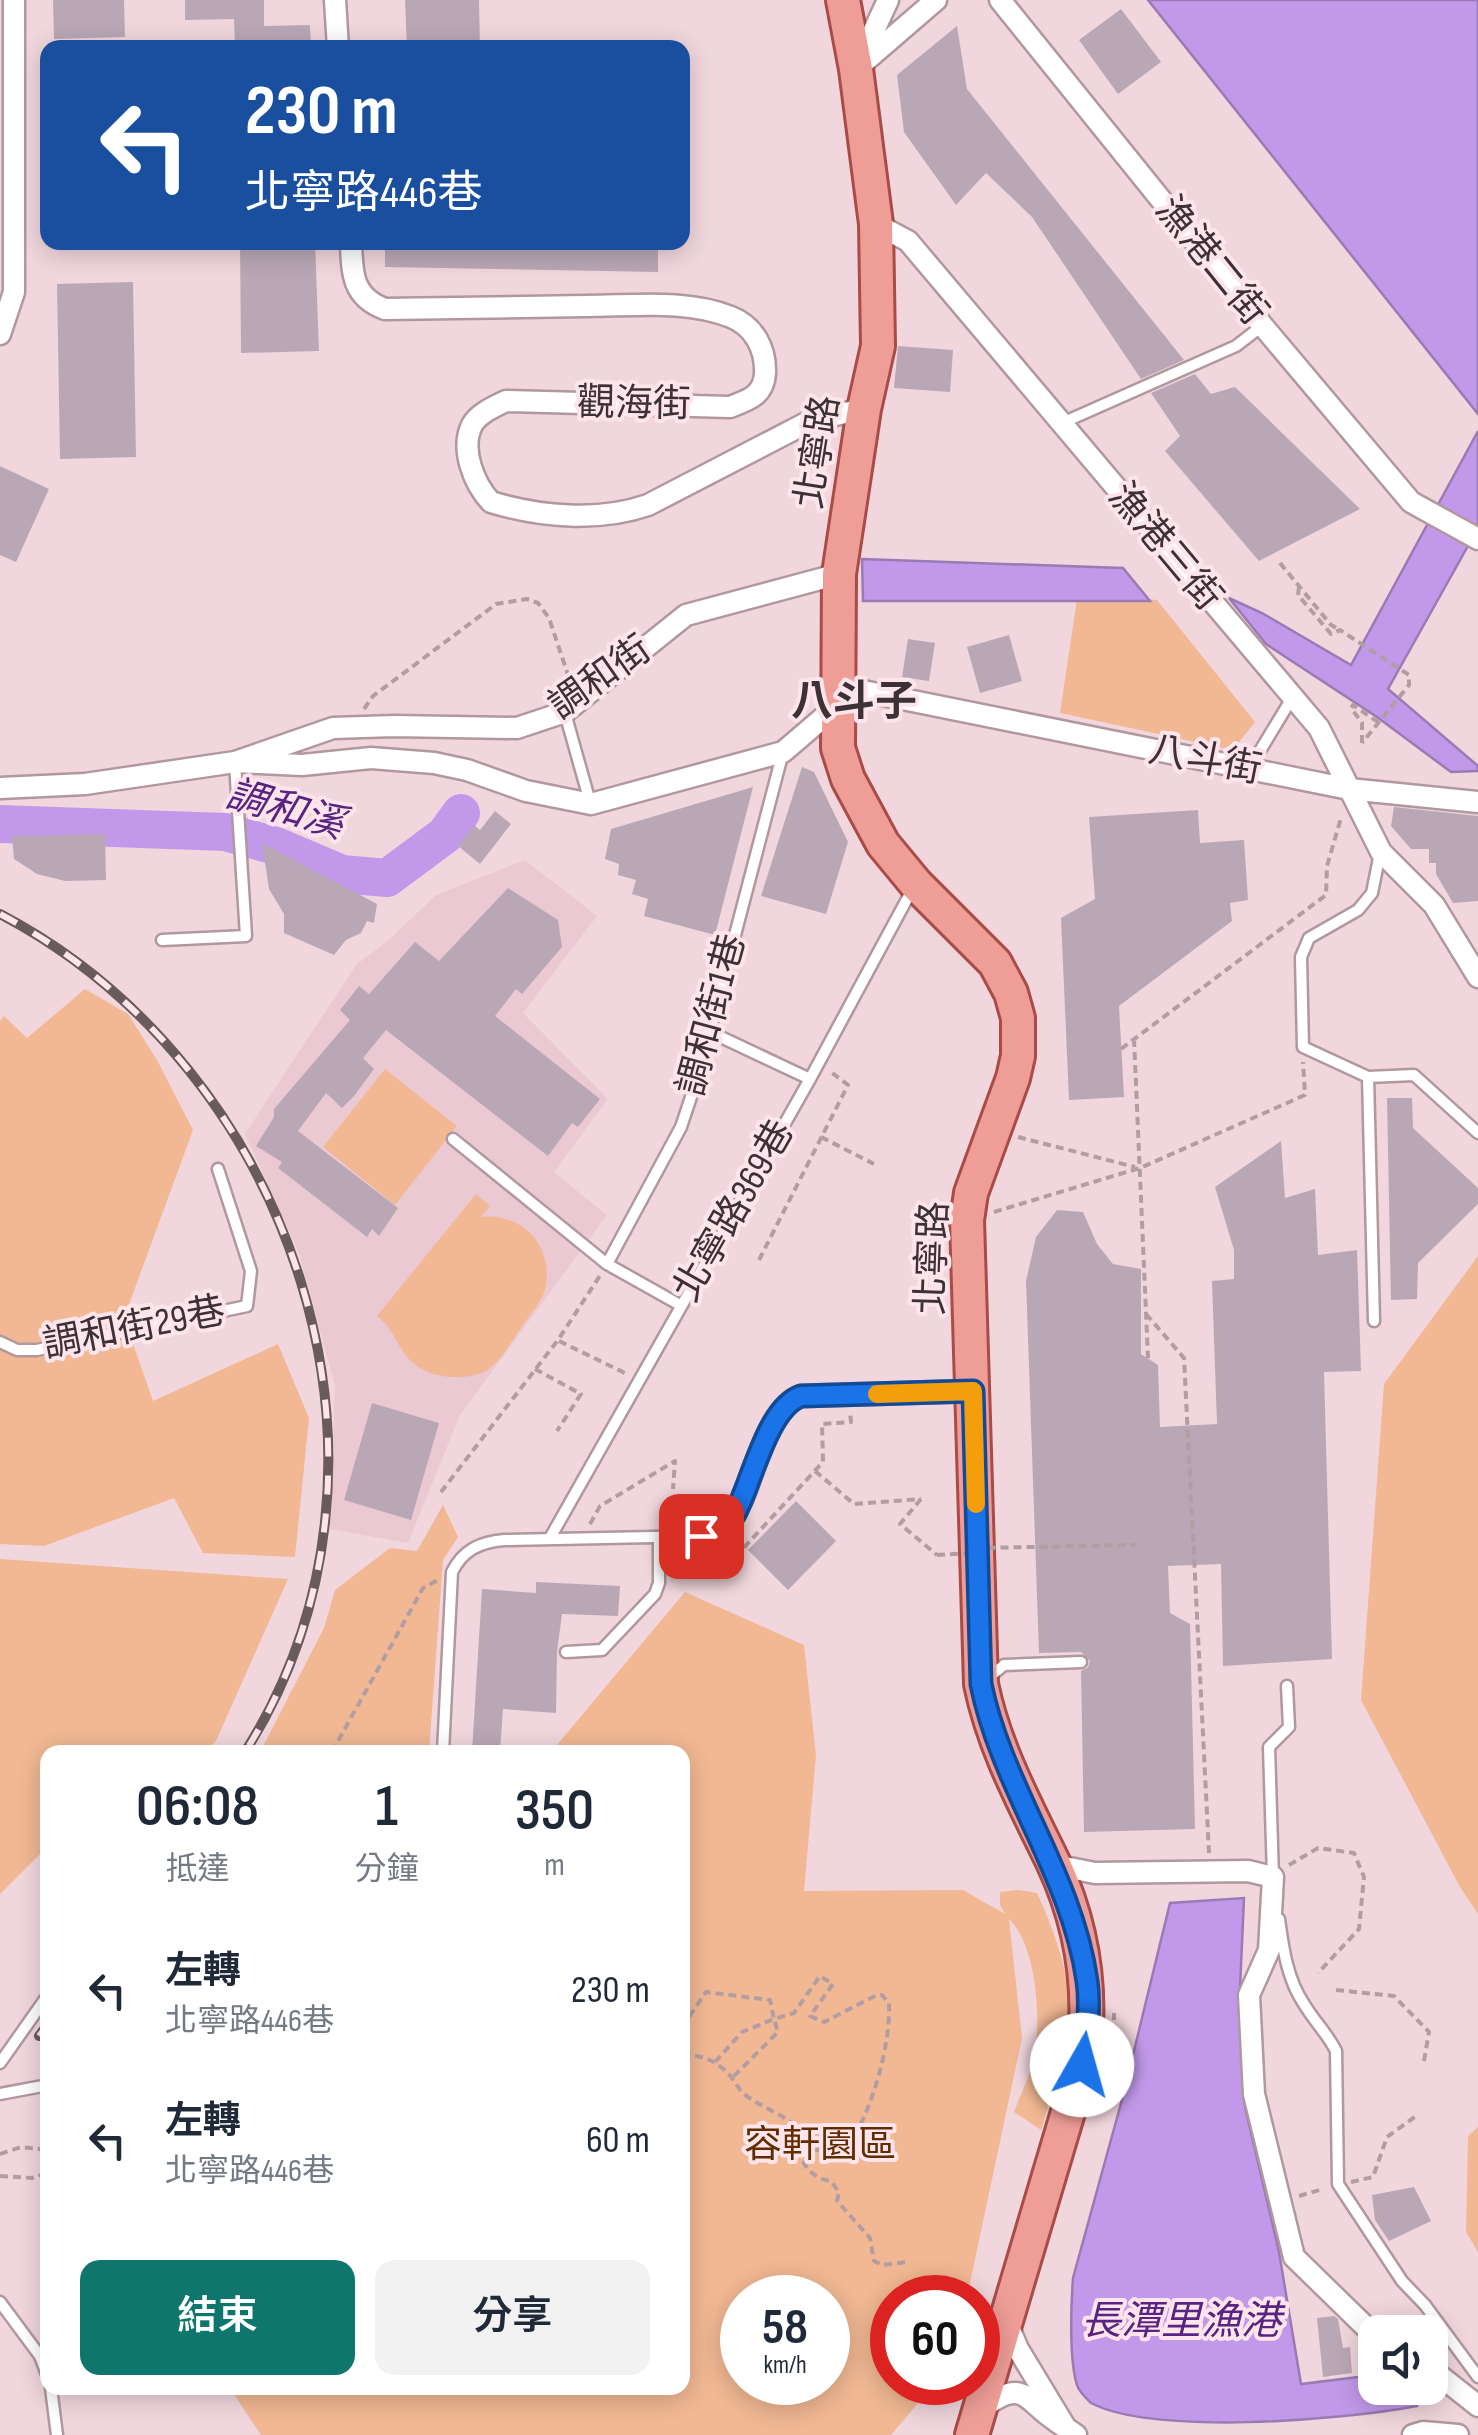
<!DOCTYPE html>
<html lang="zh-TW">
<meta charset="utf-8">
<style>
:root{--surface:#fff;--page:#f2f2f3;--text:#1f2937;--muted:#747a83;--accent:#0f766e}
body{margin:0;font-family:"Sofia Sans Condensed","Noto Sans TC",sans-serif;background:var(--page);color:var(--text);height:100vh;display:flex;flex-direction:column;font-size:38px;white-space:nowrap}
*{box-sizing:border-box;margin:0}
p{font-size:32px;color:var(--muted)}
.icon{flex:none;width:55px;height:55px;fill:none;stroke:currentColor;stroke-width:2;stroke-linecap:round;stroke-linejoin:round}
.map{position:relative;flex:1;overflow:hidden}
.panel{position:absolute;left:40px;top:1745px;width:650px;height:650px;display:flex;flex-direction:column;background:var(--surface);border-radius:20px;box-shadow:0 5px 25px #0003}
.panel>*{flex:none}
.top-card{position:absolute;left:40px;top:40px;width:650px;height:210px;border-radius:20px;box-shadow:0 5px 25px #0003;background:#1a4fa0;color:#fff;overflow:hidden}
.controls{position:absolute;left:1358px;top:2315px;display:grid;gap:20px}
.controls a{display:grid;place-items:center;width:90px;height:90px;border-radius:20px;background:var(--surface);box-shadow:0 5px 25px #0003;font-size:50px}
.speed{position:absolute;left:720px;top:2275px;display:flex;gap:20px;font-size:50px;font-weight:700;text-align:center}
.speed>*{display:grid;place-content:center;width:130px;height:130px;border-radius:50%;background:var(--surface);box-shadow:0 5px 25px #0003;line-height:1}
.speed small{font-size:25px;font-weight:400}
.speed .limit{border:15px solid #d22;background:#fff;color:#111}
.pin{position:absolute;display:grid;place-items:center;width:85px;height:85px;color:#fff;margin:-42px;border-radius:20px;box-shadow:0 5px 15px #0006}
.me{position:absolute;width:110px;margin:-55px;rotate:7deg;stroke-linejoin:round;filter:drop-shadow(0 0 8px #0008)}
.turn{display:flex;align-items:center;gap:35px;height:210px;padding:0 40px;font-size:45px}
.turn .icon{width:130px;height:130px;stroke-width:2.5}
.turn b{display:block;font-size:70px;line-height:85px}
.eta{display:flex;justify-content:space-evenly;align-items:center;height:170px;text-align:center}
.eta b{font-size:60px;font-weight:600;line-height:70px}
.primary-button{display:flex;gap:20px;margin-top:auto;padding:20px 40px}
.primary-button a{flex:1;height:115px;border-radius:20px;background:var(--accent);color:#fff;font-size:40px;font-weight:600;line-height:115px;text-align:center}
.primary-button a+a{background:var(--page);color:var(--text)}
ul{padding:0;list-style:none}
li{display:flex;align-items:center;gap:30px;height:150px;padding:0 40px}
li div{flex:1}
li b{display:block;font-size:38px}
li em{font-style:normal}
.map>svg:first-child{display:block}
.built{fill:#ebc9d2}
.green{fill:#f1b893;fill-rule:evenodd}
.water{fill:#c299ea;stroke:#9a7ab3;stroke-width:2.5}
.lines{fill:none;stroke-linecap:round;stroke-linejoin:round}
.river{stroke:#c299ea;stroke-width:38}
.building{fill:#baa7b6}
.service-casing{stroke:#b0989e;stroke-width:15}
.minor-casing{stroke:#b0989e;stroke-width:25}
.primary-casing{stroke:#a94c47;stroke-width:38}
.path{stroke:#b29da2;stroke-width:4;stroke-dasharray:8 5;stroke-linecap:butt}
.service{stroke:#fff;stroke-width:10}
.minor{stroke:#fff;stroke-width:20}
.primary{stroke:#ef9d97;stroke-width:32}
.rail-casing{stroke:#695a5e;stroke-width:10}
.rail{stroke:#fee4eb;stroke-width:6;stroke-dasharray:19;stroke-linecap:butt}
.path-bridge{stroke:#b29da2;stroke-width:4;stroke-dasharray:8 5;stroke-linecap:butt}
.route-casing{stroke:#114b97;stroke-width:25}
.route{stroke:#1a73e8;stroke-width:18}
.slow{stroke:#f59e0b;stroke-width:18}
.labels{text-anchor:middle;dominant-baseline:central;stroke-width:8;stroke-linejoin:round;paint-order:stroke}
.street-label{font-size:38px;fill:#3c3134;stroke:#fee4eb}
.park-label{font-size:38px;fill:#602d00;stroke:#fee4eb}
.water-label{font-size:40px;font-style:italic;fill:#592481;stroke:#fee4eb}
.quarter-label{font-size:42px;font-weight:bold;fill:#3c3134;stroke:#fee4eb}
</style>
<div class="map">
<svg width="1478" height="2435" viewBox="0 0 1478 2435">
<rect width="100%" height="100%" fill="#f1d7dd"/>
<path class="built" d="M525,860L597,916L523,1013L608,1099L554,1172L607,1215L460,1415L408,1543L330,1529L335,1386L299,1253L245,1134L356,965L390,939L436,895Z"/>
<path class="green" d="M1078,592L1157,600L1255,722L1233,750L1060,713Z
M85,989L128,1014L157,1060L193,1130L124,1318L153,1401L278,1344L309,1418L295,1557L203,1553L174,1498L44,1546L0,1544V1021L4,1016L27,1038Z
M385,1069L457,1126L395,1205L323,1147Z
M476,1194L490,1206L480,1217C523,1212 555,1247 545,1290C542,1301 532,1312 525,1322C515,1336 505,1354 493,1366C478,1380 444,1380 426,1371C396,1357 401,1335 377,1316Z
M1478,1256V1914L1460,1887L1361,1700L1384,1384Z
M443,1505L458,1537L443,1560L429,1752H260L324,1628L335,1590L390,1548L417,1551Z
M0,1559L288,1579L216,1741L203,1752H48L47,1847L0,1894Z
M685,1592L804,1645L816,1755L804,1891L963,1890L1005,1914L1000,1905V1892L1019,1890L1037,1893C1057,1937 1076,1988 1067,2038C1061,2069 1050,2100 1041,2130L1014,2112C1021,2093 1032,2072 1035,2053C1041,2015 1036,1945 1009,1919L1022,2038L967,2297L892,2298V2382L935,2383L891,2435H261L230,2388H682V1752H551ZM742,2298H828V2382H742Z
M1478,2127V2252L1466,2232L1468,2136Z"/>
<path class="water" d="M1148,0H1478V414Z
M1478,431V528L1388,689L1478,766V771L1451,772L1377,717L1266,644L1229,598L1262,613L1351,665Z
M862,559L1123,568L1150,601H863Z
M1244,1898L1239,2011L1245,2107L1279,2252L1301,2384L1375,2375V2388H1412L1417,2406C1338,2421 1153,2435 1091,2403C1086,2398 1079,2392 1077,2385C1069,2360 1071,2305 1073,2278L1123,2096L1170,1903Z"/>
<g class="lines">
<path class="river" d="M0,824L225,832L276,846L342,874L387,878L445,835L461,813"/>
</g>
<path class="building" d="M53,0H124L125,37L54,39Z
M185,0H264V26L310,25L311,48H235L234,19L185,20Z
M405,0H479L480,48H407Z
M1121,9L1161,62L1118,94L1079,40Z
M957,26L967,89L1184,360L1141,379L1032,217L986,173L956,205L904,132L897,75Z
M240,242H315L319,351L241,353Z
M385,242H658V272L385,267Z
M133,282L136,457L60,459L57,284Z
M898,346L953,350L950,392L894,388Z
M1195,374L1211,394L1235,387L1360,509L1259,561L1165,451L1180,436L1151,393Z
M0,466L49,489L16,562L0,555Z
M1009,635L1022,681L980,693L967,647Z
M908,639L935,643L929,681L902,677Z
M802,767L814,772L848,842L826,914L761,896Z
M753,787L715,935L644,916L648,899L632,894L636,880L618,875L619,864L605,859L611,829Z
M1394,807L1478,816V901L1453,903L1436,874V863H1429V849H1411L1391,826Z
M1198,810L1200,843L1244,840L1248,900L1230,903L1232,921L1119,1006L1124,1097L1069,1100L1061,918L1095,899L1089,817Z
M495,811L511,824L480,864L458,846L474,825L480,830Z
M105,834L106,880L65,881L37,874L14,859L12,836Z
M262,843L377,904L374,923L367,921L361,933L346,940L334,955L284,933V914L269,889Z
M508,888L558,920L562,947L522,994L516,989L495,1016L600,1099L578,1127L572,1123L548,1156L386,1030L363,1058L374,1069L354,1096L342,1108L326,1093L298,1131L398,1208L379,1236L372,1229L367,1237L278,1168L282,1162L256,1146L274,1117V1109L350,1020L340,1010L359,986L369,994L415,942L439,961Z
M1387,1098H1412L1413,1128L1478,1188V1204L1418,1263L1417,1299L1391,1300Z
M1281,1141L1285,1198L1315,1189L1318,1255L1357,1250L1361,1371L1324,1372L1332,1659L1223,1666L1221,1564L1168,1566L1170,1613L1190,1624L1195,1829L1084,1832L1081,1671L1088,1667L1090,1661L1081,1652L1039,1653L1026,1281L1036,1237L1057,1210L1083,1212L1097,1244L1113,1264L1141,1269V1354L1158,1365L1160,1427L1217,1424L1212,1281L1234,1279V1250L1215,1187Z
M372,1403L439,1423L411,1520L344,1500Z
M796,1501L836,1541L788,1590L748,1550Z
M536,1582L620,1586L618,1616L562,1614L557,1652L556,1713L503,1709L500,1752H472L482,1589L536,1593Z
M1414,2187L1431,2221L1389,2241L1375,2220L1372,2195Z
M1334,2316L1338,2319L1343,2348L1350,2347L1352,2373L1323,2377L1317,2318Z"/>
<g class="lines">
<g class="service-casing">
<path id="service" d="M1062,423L1236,346L1262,326
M565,713L590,802
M1249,769L1292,698
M162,940L246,936L235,763
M708,1031L810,1079
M1368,1077L1414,1075L1478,1133
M453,1139L607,1264L680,1305
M607,1264L681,1127L698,1076L783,752
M1374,1321L1368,1077L1303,1047L1301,957L1309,938L1358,910L1372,893L1380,853
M0,1342L17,1350H37L247,1306L251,1271L218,1169
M550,1538L810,1079L913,888
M566,1652L602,1650L655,1594L659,1583V1537
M987,1679L1004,1665L1081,1662
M443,1752L452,1572C463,1550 480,1542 504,1540L701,1536L726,1525L742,1500
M1273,1877L1269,1747L1289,1727L1287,1686
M1279,1919C1283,1948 1287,1979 1304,2004C1314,2021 1327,2033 1336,2051L1338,2184L1402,2281L1425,2305L1478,2377
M0,2063L48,1995
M0,2094L48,2085
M0,2302L40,2356L48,2377
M51,2388L57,2435"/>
</g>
<g class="minor-casing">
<path id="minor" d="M335,0L338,48
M1000,0L1262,325L1411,502L1478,539
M859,63L888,0
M856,69L936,0
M876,224L908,241L1319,728L1381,852L1434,905L1478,977
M351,242C352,273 352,297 385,309C452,308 519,307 586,306C633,306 687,299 731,317C754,326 766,349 765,373C764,395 749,400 730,407L506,401C494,407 479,413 472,425C460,449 474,484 491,502C540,517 599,522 648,505L812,420L864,409
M0,334L14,292V0
M235,762L302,765L371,758L434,763L467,770L526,791L591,804L783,752L838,705L863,691L1349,789L1478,802
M0,788L85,784L235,762L333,728L394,726L517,728L565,712L686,615L839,574
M742,1500C754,1471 770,1406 801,1396L973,1391
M1054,1865L1095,1873L1248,1871L1273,1877L1269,1950L1249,1995L1254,2094L1294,2257L1375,2336
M1007,2323L1018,2349L1064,2425
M1430,2368L1478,2406
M982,2408C1025,2377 1024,2400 1056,2421C1063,2426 1069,2430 1076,2435
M1413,2435L1423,2432L1458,2435"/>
</g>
<g class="primary-casing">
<path id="primary" d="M843,0L856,69L876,224L878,346L864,409L839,574L838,748L848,779L883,844L916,884L995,963L1011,993L1018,1018V1056L1013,1078L971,1193L967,1220L981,1684C994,1748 1025,1804 1053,1862C1083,1926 1093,1995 1082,2065L972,2435"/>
</g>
<path class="path" d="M1280,563L1331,625L1340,630
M1299,587L1298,595L1331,634L1340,630L1409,675V685L1362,743
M364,709L373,696L496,604L527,599L538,603L549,618L571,684
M1362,743V723L1351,708L1353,705L1378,722
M1134,1039L1148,1358
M1121,1049L1326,895L1327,866L1341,818
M821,1137L874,1164
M1018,1137L1135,1167
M994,1212L1140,1168L1305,1095L1303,1062
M759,1260L848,1085L831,1072
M1146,1314L1184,1358L1209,1853
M559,1341L627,1374
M535,1369L581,1394L557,1431
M815,1471L854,1504L921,1499
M441,1492L558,1340L601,1274
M921,1499L900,1524L937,1555
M590,1524L600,1506L675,1461L673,1489
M710,1547L726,1567L823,1462L822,1424L851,1422L850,1412
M332,1752L423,1588L438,1580
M1289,1865L1318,1848L1354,1853L1364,1877L1359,1929L1318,1973
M1336,1990L1394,1996L1429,2032L1424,2061
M682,2027L706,1992L770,2000L774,2019L794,2013L820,1976L833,1984L810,2016L824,2022L877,1995H882L889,2003C891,2045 871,2116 845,2151L813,2150L796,2136L797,2127C782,2114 764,2108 748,2097C740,2092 738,2086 732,2078C718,2061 704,2055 682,2055
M1114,2033V2013
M715,2062L742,2032L774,2019L778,2032L732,2078
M796,2136C798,2157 807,2178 831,2181L839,2192L837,2201L870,2238L874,2261L882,2265L908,2262
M0,2154L21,2147L48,2150
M0,2176L32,2178L48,2173
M1351,2182L1373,2177L1387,2137L1416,2116
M1299,2196L1323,2189"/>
<use href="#service" class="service"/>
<use href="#minor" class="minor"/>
<use href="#primary" class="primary"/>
<g class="rail-casing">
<path id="rail" d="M0,914C293,1067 428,1464 245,1752
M39,2036L48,2024"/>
</g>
<use href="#rail" class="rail"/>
<path class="path-bridge" d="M937,1555L971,1553L979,1548L1136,1545"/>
</g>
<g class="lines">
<g class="route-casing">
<path id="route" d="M701,1536L726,1525L735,1514C752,1482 767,1408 801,1396L973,1391L981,1684C1002,1788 1072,1874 1087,1981C1091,2009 1086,2037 1082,2065"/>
</g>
<use href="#route" class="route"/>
<path class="slow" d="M877,1394L973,1391L976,1504"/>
</g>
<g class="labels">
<g class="street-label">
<text transform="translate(1211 261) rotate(51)">漁港二街</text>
<text transform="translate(634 404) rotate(1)">觀海街</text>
<text transform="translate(818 452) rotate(-81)">北寧路</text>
<text transform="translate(1165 547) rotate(50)">漁港三街</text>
<text transform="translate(600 678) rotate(-35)">調和街</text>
<text transform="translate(1205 760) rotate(11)">八斗街</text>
<text transform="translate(712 1015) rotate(-75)">調和街1巷</text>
<text transform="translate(734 1211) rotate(-60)">北寧路369巷</text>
<text transform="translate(933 1258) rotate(-88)">北寧路</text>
<text transform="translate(134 1328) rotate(-11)">調和街29巷</text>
</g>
<g class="park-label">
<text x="820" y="2145">容軒園區</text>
</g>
<g class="water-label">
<text transform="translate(285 810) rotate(16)">調和溪</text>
<text x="1181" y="2322">長潭里漁港</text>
</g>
<g class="quarter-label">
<text x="854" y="702">八斗子</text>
</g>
</g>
</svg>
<div class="controls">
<a><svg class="icon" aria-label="sound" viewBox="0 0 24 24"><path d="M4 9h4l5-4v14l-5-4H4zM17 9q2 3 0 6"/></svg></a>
</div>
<div class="speed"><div>58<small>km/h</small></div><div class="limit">60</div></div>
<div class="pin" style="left:701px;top:1536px;background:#d93025"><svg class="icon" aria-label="arrive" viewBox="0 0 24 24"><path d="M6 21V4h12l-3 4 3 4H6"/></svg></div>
<svg class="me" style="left:1082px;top:2065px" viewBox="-20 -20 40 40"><circle r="19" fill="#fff"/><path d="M0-13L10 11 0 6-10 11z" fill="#1a73e8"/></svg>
<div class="top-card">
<div class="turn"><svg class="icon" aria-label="left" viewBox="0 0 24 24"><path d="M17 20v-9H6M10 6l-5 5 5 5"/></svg><div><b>230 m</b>北寧路446巷</div></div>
</div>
<section class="panel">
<div class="eta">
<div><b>06:08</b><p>抵達</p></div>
<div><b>1</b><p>分鐘</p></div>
<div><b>350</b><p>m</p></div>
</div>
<ul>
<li><svg class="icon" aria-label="left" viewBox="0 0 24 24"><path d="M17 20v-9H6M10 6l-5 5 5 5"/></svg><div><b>左轉</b><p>北寧路446巷</p></div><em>230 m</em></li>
<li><svg class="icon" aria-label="left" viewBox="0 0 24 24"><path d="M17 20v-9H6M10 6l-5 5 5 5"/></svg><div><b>左轉</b><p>北寧路446巷</p></div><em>60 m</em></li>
</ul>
<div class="primary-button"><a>結束</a><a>分享</a></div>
</section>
</div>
